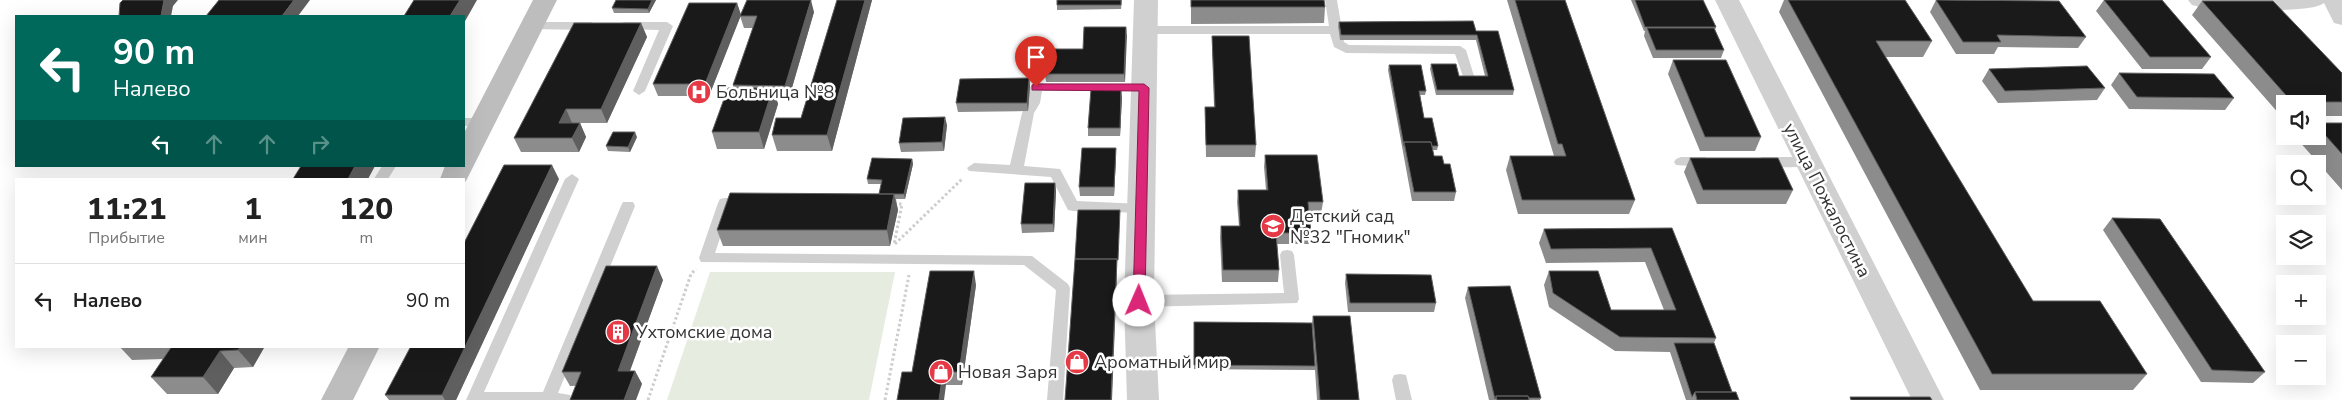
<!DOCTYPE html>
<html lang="ru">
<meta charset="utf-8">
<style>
:root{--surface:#fff;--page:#f6f6f6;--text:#222;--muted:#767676;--line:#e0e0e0}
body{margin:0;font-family:"Nunito Sans",sans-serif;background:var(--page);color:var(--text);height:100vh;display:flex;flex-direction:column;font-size:19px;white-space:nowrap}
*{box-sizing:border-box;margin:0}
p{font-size:16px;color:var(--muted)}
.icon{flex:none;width:28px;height:28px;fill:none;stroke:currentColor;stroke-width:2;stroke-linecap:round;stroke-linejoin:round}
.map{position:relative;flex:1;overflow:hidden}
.drawer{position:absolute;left:15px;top:178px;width:450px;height:170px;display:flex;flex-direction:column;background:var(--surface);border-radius:0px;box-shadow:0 5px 20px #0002}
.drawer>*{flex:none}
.top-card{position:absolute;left:15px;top:15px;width:450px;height:152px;border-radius:0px;box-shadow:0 5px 20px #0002;background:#00695c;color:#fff;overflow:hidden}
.fabs{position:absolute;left:2276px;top:95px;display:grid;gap:10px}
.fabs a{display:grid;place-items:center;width:50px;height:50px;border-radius:0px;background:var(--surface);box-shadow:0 5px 20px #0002;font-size:25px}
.pin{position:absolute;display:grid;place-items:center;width:42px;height:42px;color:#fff;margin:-51px -21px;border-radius:50% 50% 50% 0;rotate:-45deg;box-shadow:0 0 5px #0007}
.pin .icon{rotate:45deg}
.me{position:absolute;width:55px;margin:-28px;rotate:1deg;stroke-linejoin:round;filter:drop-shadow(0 0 4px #0008)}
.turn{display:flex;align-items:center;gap:18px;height:105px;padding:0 15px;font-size:22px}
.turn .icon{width:65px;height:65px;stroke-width:2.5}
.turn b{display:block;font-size:35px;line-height:42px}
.lanes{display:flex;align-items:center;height:48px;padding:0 15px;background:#0003;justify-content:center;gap:25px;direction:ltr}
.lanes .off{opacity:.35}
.eta{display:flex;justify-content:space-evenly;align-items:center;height:85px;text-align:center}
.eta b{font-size:30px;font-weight:800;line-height:35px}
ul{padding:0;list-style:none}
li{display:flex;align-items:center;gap:15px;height:75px;padding:0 15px;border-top:1px solid var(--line)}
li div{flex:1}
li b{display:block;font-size:19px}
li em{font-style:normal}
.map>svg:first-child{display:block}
.green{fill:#e6ecdf}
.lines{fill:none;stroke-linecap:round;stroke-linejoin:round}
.path{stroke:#cdcdcd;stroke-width:3;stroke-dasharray:2.5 2.5;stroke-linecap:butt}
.service{fill:#d0d0d0;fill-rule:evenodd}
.minor{fill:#d0d0d0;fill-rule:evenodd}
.secondary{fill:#bdbdbd;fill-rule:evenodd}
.wall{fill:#8c8c8c}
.shaded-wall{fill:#5f5f5f}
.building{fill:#1a1a1a;stroke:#5f5f5f}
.route{fill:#db2777;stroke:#8e194d}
.labels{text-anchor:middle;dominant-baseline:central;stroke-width:5;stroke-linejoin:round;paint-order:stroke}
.poi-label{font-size:18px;fill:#333;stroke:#fff;text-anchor:start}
.street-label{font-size:18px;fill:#333;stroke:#fff}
</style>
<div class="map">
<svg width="2342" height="400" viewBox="0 0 2342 400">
<rect width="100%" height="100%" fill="#fff"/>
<path class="green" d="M710,272H895L869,400H667Z"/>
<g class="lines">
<path class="path" d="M894,204H902L894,245
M895,244L962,179
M648,400L691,274L696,269
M885,400L909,275"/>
<path class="service" d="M1325,0H1337L1344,42L1349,45L1460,46L1466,50L1474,76L1472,79H1464L1455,54L1346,53L1334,47L1330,34H1145L1139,30L1145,26H1329Z
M531,22H591L597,26L591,30L527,29L525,26L527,23Z
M625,22H667L673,26L645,91L639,95L633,91L659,30L621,29L619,26L621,23Z
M1036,83L1148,84L1150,87L1148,90L1144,91H1042L1040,103L1034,113L1024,166L1060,169L1077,201L1141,204L1146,205L1148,209L1146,213L1073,211L1068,210L1051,177L969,171L967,168L974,163L1010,165L1022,113L1028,103L1030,87Z
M464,118H482L488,122L482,126H464Z
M1681,157H1705L1712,162L1705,167L1676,165L1674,162L1676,159Z
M1762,157H1809L1816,162C1811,169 1760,169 1755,162Z
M382,166H396L388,179H374Z
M572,174L579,179L484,392H543L621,206L623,202H633L635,206L558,393L570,395L572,400H466L565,179Z
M725,198L751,199L753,203L751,207L730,208L715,253L1032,256L1068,284L1070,288L1063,400H1047L1056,290L1024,265L701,262L699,258L718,203L720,199Z
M1287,250L1292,251L1294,255L1299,299L1297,303L1139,307L1134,305L1132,301L1134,297L1139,295L1284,293L1280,255L1282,251Z
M1400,374L1406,375L1412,400H1396L1392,380L1394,375Z"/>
<path class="minor" d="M1134,0H1158L1154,301L1159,400H1127L1124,301Z
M1715,0H1739L1944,400H1912Z
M2188,0H2342V25L2334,23L2324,3C2309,15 2223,8 2200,7L2192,5Z"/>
<path class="secondary" d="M533,0H557L467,179L464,184V179H440L445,166H464V133Z
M349,346H380L353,400H321Z"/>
</g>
<path class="wall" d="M656,0L649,13H614L612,8Z
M837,0H872L832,151H777L772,135L801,118Z
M1122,0L1121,9L1057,10V5Z
M1191,0H1324L1325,7L1324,23L1191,24Z
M1507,0H1565L1635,200L1629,214H1518L1506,170L1510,156H1554Z
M1631,0H1703L1716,27L1715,30L1724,50L1721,58H1653L1644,36L1645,31H1644Z
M1784,0H1905L1932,41L1923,57H1885L2033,301L2147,374L2133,390H1980L1779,12Z
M1936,0L2086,37L2078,48L1998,47L1994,54H1956L1930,12Z
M2104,0L2211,57L2202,69H2142L2096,11Z
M2202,1L2342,73V116H2318V104H2285V116H2281L2192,15Z
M737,3L741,15L709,96H658L653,84Z
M814,12L789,98H776L778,104L764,149H717L712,132L733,88V85L753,28H744L740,16Z
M1339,22L1476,31L1514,90L1513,95H1436L1430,69L1431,64L1459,76H1485L1476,40H1340L1338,26Z
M641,23L647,37L607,123H572H580L586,137L579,152H521L514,138Z
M1126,27L1125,82H1046L1045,74L1083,49Z
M1212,36L1256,145L1255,157H1206L1205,107H1214L1212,47Z
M1673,60L1761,137L1755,151H1700L1668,74Z
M1389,65L1426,91L1425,95H1420L1424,118L1438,146L1437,150H1433L1434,156L1444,164L1456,192L1454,201H1412L1388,70Z
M1989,69L2105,88L2097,100L1998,103L1982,81Z
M2119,73L2234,98L2225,110L2129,109L2111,85Z
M1029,78L1030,86L1028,111L958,112L956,103Z
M1122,97L1120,136H1088V128Z
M2318,123H2342V190L2298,140L2302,136H2318Z
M947,125L944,151L901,152L899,143Z
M637,137L630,152L608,151L606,146Z
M1265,155L1323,202L1321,214H1309L1311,233L1309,244H1277L1279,270L1278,282H1222L1220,237L1221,226H1239L1237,202L1238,190H1266L1264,167Z
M1116,157L1114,196H1080L1079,187Z
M1690,158L1793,190L1786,204H1697L1684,172Z
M912,159L913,164L905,199H896L898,210L890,246H723L717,230L879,194L881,184H868L867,179Z
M559,179L456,400H389L385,395Z
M1055,183L1056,191L1054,232L1022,233L1021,224Z
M2112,218L2265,372L2253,383L2201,382L2103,230Z
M1672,228L1716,338L1714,343L1732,392L1739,400H1686L1670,352L1615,351L1549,307L1544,285L1549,271L1611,310H1664L1645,262L1546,263L1539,243L1544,229Z
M1346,274L1436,303L1434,312H1348L1345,283Z
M663,280L630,371H635L642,384L570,386L562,372Z
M976,285L962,385H946L912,372Z
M1468,287L1541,398L1540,400H1489L1465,298Z
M1313,316L1359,400H1317L1315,370L1194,369V322L1312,323Z
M119,346H265L253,367L234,368L218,394H167L151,377L163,359L132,360Z"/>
<path class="shaded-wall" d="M164,0H178L173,6L171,16H161Z
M294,0H310L298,16H282Z
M460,0H477L464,23V16H450Z
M652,0H656L649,13L648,9Z
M811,0L814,12L789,98L785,86Z
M865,0H872L832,151L827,135Z
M737,3L741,15L709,96L705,84Z
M641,23L647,37L607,123L601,109Z
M1126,27L1127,36L1125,82L1124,74Z
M1029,78L1030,86L1028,111L1027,103Z
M773,88L778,104L764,149L759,132Z
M1121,89L1122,97L1120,136V128Z
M566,109L572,123H559Z
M945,117L947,125L944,151L942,142Z
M580,123L586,137L579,152L572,138Z
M635,132L637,137L630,152L628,147Z
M1116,148V157L1114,196V187Z
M912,159L913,164L905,199L904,194Z
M552,165L559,179L456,400H445L442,395Z
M355,166H375L368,179H348Z
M1055,183L1056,191L1054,232L1053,224Z
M894,194L898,210L890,246L887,230Z
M1117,259V273L1112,400H1111Z
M657,266L663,280L625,384L618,371Z
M974,271L976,285L962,385L959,372Z
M241,346H265L253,367L238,350Z
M220,351L234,368L218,394L203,377Z
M635,371L642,384L636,400H624Z
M943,372L946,385L944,400H939Z"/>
<path class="building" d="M123,0H164L161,16H119L120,3Z
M219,0H294L282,16H206Z
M414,0H460L450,16H404Z
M616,0H652L648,9L612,8Z
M747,0H811L785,86L733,85L757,16H740Z
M837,0H865L827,135H772L776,118H801Z
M1057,0H1121V5H1057Z
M1191,0H1324L1325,7H1191Z
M1515,0H1565L1635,200H1522L1510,156H1566L1562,144H1558Z
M1635,0H1703L1716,27H1645Z
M1788,0H1905L1932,41H1876L2033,301H2100L2147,374H1992Z
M1936,0L2059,1L2086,37L1997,35L2001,42H1963Z
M2104,0H2162L2211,57H2150Z
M2202,1H2273L2342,73V102H2292Z
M689,3H737L705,84H653Z
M1473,21L1476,31H1498L1514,90H1437L1431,64H1456L1459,76H1488L1477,35H1341L1339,22Z
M574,23H641L601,109H566L559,123H580L572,138H514Z
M1084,27H1126L1124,74H1045L1048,49H1083Z
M1647,28H1714L1724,50H1656Z
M1212,36H1249L1256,145H1206L1205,107H1215Z
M1673,60H1726L1761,137H1705Z
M1389,65H1421L1426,91H1419L1424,118H1432L1438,146H1432L1431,142H1404V146Z
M2087,66L2105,88L2005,91L1989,69Z
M2119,73L2214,74L2234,98L2137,97Z
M1029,78L1027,103H956L960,79Z
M728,88H773L759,132H712Z
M1091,89H1121L1120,128H1088Z
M945,117L942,142L899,143L903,118Z
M2318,123H2342V154L2318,127Z
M613,132H635L628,147L606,146Z
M1404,142H1431L1434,156H1442L1444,164H1450L1456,192H1414Z
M1082,148H1116L1114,187H1079Z
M1265,155H1317L1323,202H1308L1311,233H1276L1279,270H1223L1221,226H1240L1238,190H1268Z
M872,158L912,159L904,194H879L882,180L867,179Z
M1690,158H1778L1793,190H1703Z
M504,165H552L442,395H385L411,346H464V243Z
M301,166H355L348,179H293Z
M1025,183H1055L1053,224H1021Z
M730,193L894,194L887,230H717Z
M1078,210H1120L1118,260H1117V259H1075Z
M2112,218L2160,219L2265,372L2212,370Z
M1672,228L1716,338L1620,337L1553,293L1549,271H1598L1611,310H1676L1651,248L1551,249L1544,229Z
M1075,259H1117L1111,400H1065Z
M606,266H657L618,371H635L624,400H570L581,372H562Z
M930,271H974L959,372H943L939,400H897L902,372H912Z
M1346,274L1431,275L1436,303H1350Z
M1510,286L1541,398H1529L1528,396H1496L1495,399L1468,287Z
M1313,316H1350L1359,400H1320Z
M1194,322L1312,323L1315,366L1194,365Z
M1674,343H1714L1732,392H1695L1692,397Z
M172,346H241L238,350L220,351L203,377H151Z
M1695,392H1736L1739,400H1697Z
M1496,396H1528L1529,400H1497Z
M1850,397H1930L1932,400H1851Z"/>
<path class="route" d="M1036,84H1144L1149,88L1145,301L1143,304L1139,305L1133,301L1139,91L1032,90V85Z"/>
<defs>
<g id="hospital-disc" transform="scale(1.25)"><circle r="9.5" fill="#e63946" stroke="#fff"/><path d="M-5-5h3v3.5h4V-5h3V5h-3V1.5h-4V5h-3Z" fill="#fff"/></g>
<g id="school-disc" transform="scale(1.25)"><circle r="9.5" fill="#e63946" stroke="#fff"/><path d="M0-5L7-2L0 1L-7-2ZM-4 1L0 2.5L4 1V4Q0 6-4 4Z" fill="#fff"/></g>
<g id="building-disc" transform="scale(1.25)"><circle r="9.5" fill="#e63946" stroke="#fff"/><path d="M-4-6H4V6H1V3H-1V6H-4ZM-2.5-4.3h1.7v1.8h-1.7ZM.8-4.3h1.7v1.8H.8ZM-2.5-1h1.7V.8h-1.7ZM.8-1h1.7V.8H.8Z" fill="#fff"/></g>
<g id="shop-disc" transform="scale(1.25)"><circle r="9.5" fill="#e63946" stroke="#fff"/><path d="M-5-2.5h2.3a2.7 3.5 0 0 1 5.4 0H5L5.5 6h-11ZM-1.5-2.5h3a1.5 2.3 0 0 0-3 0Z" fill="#fff"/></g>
</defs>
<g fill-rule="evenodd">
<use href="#hospital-disc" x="699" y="92"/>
<use href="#school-disc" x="1273" y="226"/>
<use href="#building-disc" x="618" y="332"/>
<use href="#shop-disc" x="1077" y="362"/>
<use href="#shop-disc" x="941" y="372"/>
</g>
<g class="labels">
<g class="poi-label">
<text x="716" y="92">Больница №8</text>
<text x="1290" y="216">Детский сад<tspan x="1290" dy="21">№32 "Гномик"</tspan></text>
<text x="636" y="332">Ухтомские дома</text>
<text x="1094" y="362">Ароматный мир</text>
<text x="958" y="372">Новая Заря</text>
</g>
<g class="street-label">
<text transform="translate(1827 200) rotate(63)">улица Пожалостина</text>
</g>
</g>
</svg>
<div class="fabs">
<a><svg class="icon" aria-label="sound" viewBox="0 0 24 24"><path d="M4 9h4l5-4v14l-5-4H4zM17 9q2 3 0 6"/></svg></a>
<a><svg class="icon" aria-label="search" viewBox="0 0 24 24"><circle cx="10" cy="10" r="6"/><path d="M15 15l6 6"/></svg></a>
<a><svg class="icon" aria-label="layers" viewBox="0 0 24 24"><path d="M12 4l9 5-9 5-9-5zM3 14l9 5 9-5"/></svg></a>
<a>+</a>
<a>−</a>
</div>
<div class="pin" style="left:1036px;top:87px;background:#d93025"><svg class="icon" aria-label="arrive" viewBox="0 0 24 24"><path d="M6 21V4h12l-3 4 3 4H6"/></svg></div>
<svg class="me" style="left:1139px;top:301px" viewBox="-20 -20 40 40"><circle r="19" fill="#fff"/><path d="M0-13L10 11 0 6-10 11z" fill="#db2777"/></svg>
<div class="top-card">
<div class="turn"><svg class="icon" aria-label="left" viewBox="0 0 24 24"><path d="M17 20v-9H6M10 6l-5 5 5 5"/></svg><div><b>90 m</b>Налево</div></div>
<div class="lanes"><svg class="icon" aria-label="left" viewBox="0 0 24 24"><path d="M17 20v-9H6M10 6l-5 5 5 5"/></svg><svg class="icon off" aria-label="ahead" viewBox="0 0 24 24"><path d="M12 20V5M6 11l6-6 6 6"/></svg><svg class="icon off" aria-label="ahead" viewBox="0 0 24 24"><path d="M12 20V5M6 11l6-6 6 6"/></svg><svg class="icon off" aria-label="right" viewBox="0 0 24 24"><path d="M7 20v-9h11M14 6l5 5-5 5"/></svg></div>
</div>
<section class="drawer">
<div class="eta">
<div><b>11:21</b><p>Прибытие</p></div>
<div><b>1</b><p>мин</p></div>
<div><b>120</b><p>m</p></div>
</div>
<ul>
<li><svg class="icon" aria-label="left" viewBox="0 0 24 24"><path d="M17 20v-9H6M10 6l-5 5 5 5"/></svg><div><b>Налево</b></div><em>90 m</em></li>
</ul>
</section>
</div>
